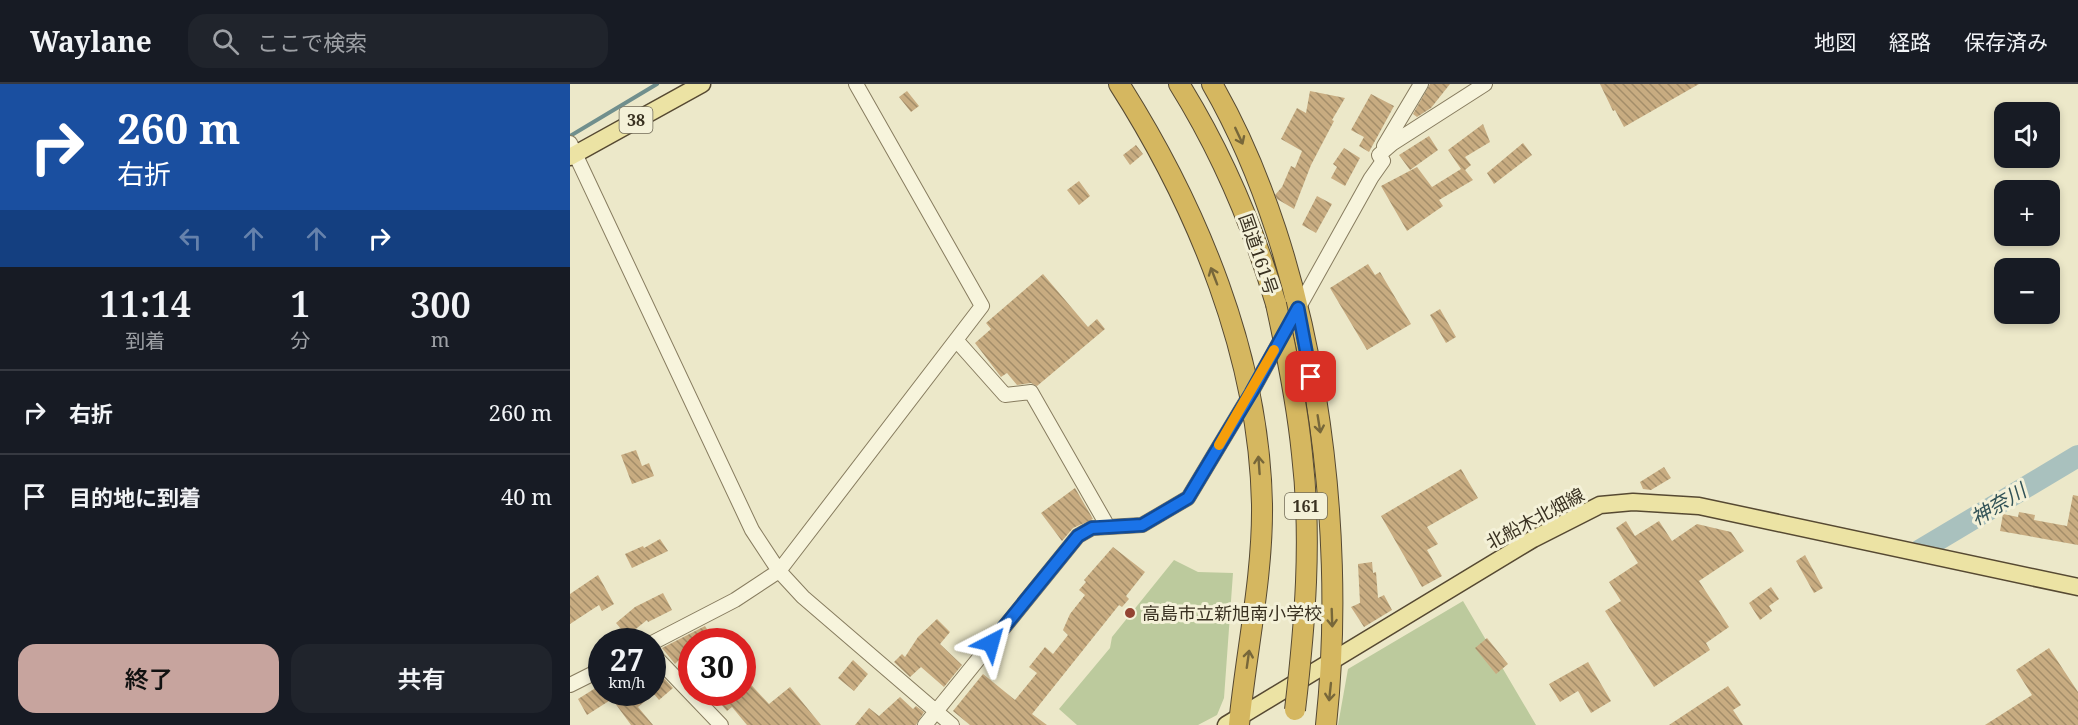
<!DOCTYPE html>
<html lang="ja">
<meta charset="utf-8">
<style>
:root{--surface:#171b24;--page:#20242c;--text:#f1f3f6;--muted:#9ea1a6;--line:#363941;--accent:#c7a49e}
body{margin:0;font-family:"Noto Serif","Noto Sans JP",serif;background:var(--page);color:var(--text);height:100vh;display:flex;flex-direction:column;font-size:22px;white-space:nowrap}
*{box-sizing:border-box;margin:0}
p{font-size:20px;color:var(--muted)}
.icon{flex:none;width:33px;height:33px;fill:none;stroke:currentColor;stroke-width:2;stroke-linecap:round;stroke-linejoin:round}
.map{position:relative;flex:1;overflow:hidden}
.sheet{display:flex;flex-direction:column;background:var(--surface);width:570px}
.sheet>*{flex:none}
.guide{background:#1a4fa0;color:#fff;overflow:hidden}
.buttons{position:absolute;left:1424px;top:18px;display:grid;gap:12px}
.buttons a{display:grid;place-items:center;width:66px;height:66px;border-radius:12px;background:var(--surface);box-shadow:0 3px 9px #0003;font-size:30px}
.speed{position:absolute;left:18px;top:544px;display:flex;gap:12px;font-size:30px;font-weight:700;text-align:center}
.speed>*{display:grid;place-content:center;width:78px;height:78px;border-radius:50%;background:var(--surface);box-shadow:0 3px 9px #0003;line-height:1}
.speed small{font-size:15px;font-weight:400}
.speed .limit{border:9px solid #d22;background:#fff;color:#111}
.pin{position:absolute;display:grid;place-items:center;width:51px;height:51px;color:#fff;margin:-26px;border-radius:12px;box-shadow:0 3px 9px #0006}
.me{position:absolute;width:66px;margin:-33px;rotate:39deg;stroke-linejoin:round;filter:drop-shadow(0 0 4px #0008)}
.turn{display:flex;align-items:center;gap:21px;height:126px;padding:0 18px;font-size:27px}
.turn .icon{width:78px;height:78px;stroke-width:2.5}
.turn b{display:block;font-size:42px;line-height:51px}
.lanes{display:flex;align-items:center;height:57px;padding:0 18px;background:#0003;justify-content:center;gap:30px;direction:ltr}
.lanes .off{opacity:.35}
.eta{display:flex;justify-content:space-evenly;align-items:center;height:102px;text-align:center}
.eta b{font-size:36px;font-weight:600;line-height:42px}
.primary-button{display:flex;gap:12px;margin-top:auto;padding:12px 18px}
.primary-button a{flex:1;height:69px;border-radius:18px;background:var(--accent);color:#111;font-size:24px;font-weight:600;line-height:69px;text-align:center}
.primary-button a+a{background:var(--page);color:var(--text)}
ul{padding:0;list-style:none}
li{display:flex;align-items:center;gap:18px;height:84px;padding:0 18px;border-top:2px solid var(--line)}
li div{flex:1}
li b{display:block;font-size:22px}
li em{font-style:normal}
header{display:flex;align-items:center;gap:36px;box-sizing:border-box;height:84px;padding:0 30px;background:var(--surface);border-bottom:2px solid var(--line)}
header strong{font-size:28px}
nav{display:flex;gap:33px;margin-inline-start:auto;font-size:21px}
.search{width:420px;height:54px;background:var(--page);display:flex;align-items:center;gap:15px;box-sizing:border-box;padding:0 21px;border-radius:18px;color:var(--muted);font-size:22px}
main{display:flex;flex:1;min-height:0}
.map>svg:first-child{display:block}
.grass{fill:#bcca9d}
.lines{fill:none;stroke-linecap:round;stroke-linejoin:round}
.stream{stroke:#708f8d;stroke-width:4}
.river{stroke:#a9c1be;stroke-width:22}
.building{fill:url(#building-back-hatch)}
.minor-casing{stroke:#877c5f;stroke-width:16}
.major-casing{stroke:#564932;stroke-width:19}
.highway-casing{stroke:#564932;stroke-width:22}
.minor{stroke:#f7f4dc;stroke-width:14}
.major{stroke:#ece3a4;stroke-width:16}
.highway{stroke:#d5b760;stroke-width:20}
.highway-bridge-casing{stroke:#564932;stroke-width:22;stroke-linecap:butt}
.highway-bridge{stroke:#d5b760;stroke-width:20}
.oneway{stroke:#77673a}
.route-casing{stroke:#114b97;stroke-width:15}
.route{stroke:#1a73e8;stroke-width:10}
.slow{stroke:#f59e0b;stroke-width:10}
.poi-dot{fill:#934432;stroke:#f4f1d8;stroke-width:2}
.labels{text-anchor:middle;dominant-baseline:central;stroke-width:6;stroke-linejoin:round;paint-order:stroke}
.shield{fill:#f4f1d8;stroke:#716b58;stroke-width:1.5}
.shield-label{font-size:16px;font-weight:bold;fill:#393121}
.street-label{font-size:18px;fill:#393121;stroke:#f4f1d8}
.poi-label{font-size:18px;fill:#393121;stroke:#f4f1d8;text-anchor:start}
.water-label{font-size:20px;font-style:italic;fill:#325357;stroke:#f4f1d8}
</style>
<header>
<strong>Waylane</strong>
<div class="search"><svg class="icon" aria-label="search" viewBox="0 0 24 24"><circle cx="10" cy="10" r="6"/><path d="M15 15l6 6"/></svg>ここで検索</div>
<nav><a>地図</a><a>経路</a><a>保存済み</a></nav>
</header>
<main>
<section class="sheet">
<div class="guide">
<div class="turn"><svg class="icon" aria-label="right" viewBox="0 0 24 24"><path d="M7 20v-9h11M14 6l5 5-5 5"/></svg><div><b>260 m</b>右折</div></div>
<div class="lanes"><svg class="icon off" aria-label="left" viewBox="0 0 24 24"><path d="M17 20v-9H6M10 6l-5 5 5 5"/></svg><svg class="icon off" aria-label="ahead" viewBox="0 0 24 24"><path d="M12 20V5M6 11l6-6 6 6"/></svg><svg class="icon off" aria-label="ahead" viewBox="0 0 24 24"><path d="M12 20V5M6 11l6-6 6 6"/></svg><svg class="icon" aria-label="right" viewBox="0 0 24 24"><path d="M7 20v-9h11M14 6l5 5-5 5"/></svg></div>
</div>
<div class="eta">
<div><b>11:14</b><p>到着</p></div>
<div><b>1</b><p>分</p></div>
<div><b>300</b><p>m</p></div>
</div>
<ul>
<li><svg class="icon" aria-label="right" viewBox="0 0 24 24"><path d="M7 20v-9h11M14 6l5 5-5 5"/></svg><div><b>右折</b></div><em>260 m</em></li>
<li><svg class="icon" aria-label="arrive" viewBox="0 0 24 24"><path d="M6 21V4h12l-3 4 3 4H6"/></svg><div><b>目的地に到着</b></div><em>40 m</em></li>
</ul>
<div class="primary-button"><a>終了</a><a>共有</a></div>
</section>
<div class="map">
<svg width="1508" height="641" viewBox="0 0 1508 641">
<defs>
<pattern id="building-back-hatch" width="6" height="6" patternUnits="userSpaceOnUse" patternTransform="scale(1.5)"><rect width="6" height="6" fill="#c8ac81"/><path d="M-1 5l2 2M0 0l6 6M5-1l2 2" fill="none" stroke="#a38d69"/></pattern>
</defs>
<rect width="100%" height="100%" fill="#ece8c9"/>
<path class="grass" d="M604,476L628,488L663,489L654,614L647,631L628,641H507L489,625L540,564L542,553Z
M893,517L966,641H768L778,585Z"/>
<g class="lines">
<path class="stream" d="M0,52L87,0"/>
<path class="river" d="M1349,467L1508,372"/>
</g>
<path class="building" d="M860,0H880L861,24L847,33L843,30Z
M1030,0H1129L1054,43L1045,26L1043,27Z
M337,7L349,22L341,28L329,13Z
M740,7L775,14L762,36L764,37L741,81L724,125L707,115L705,111L712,103L721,82L725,84L732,67L711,55L727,24L736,29Z
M801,10L824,22L799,68L789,62L794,53L781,46Z
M913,40L920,58L895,73L901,81L895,86L903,96L869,116L873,122L837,147L811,102L847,83L862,103L891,85L878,66Z
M859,52L868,66L840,86L829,71Z
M953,59L962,71L924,100L917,89Z
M566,61L573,70L560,81L553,71Z
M774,64L790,74L775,102L761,94L767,83L763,80Z
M509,97L520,112L509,121L497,106Z
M747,112L762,120L746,149L732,141Z
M798,180L805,191L810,188L841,240L797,266L760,204Z
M473,190L518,243L527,235L535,245L467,302L461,299L447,301L437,289L431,293L405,259L421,245L416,239Z
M870,225L886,253L876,259L860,231Z
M66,366L72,382L79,379L84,392L62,400L51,371Z
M1094,383L1101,394L1081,406L1073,405L1070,398Z
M891,385L908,414L857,443L868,460L857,466L872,492L852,503L811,432Z
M505,404L523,435L503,444L492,457L471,429Z
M1503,411L1508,412V461L1430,447L1433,430L1448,433L1449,428L1465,431L1464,436L1497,442Z
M1056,437L1065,452L1089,437L1102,457L1127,440L1161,448L1174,467L1129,497L1159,543L1136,559L1140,566L1084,603L1035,527L1051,517L1039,498L1068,479L1046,444Z
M90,455L98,467L62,484L55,470L73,462L74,464Z
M543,463L575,488L556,512L559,515L552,523L549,521L462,630L477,641H400L383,627L413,590L445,616L467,589L459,583L475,563L483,570L498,551L493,546L500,530L515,511L509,506L516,498L514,496Z
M1235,471L1253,504L1244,509L1226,477Z
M802,478L803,489L806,488L808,514L814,511L822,526L794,543L781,523L790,519L788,480Z
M28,491L44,520L32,527L29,521L0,540V510Z
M1201,503L1209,515L1199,522L1202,527L1190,536L1179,519Z
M93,509L102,526L78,538L77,536L57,552L46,539L65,523Z
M367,535L380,548L370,560L392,581L374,603L351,583L340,593L324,578L332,570L335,573L348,553Z
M135,542L145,558H122V592L109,576L105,580L92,564Z
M917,554L938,580L926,590L905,564Z
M1479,564L1508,608V641H1415L1462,611L1446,586Z
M283,576L298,590L284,607L268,594Z
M1018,578L1041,617L1021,629L1008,607L990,618L979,600Z
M89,589L103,604L89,616L84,610L68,623L83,641H61L42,615L17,631L8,615L32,600V609H83L82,595Z
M172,591L199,620L220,603L251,641H177L162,623L157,627L141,609H172Z
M1158,602L1171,621L1163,626L1173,641H1099Z
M330,613L343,625L346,622L354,628L346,641H285L299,624L309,632Z"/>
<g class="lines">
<g class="minor-casing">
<path id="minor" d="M0,59L182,446L209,487L233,513L382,641
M814,62L851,0
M809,71L823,59L915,0
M387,257L435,311L461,308L537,441
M82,559L165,516L209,487L412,222L286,0
M82,569L151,641
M0,601L32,585
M355,641L508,452L522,444L572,441L618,414L681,309L801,94L813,77L809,71"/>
</g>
<g class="major-casing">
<path id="major" d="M0,73L132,0
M656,641L963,455L1030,421L1063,418L1129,422L1508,503"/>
</g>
<g class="highway-casing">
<path id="highway" d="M549,0C628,124 689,272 692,420C693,493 676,568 669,641
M609,0C652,69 683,142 706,220
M642,0C744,177 778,439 756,641"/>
</g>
<use href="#minor" class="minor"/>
<use href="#major" class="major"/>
<use href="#highway" class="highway"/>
<g class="highway-bridge-casing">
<path id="highway-bridge" d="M706,220C717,270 727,319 732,370C742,455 735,541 725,626"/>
</g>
<use href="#highway-bridge" class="highway-bridge"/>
</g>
<defs><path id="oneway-shaft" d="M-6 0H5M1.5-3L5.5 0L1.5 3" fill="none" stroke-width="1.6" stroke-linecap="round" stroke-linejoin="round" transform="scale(1.5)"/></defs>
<g class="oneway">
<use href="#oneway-shaft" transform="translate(669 52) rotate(65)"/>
<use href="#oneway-shaft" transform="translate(644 192) rotate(-111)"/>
<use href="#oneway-shaft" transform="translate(749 340) rotate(81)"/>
<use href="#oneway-shaft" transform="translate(689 381) rotate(-94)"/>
<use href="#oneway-shaft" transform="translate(762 534) rotate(88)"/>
<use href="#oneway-shaft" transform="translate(678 575) rotate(-82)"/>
<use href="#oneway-shaft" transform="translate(760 608) rotate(96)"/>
</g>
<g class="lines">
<g class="route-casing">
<path id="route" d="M421,559L508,452L522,444L572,441L618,414L681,309L728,224L741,293"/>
</g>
<use href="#route" class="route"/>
<path class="slow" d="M649,361L704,266"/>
</g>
<circle class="poi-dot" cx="560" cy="529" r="6"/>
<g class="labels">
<g class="shield">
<rect x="49.5" y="23" width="33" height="26" rx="4.5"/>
<rect x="715" y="409" width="42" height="26" rx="4.5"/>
</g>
<g class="shield-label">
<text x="66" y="36">38</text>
<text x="736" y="422">161</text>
</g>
<g class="street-label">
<text transform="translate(689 170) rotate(71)">国道161号</text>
<text transform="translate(965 434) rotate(-28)">北船木北畑線</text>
</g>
<g class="poi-label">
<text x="572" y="529">高島市立新旭南小学校</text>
</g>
<g class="water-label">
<text transform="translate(1428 420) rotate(-31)">神奈川</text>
</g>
</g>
</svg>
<div class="buttons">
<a><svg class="icon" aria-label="sound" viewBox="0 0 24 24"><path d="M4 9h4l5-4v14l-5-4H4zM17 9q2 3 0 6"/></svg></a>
<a>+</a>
<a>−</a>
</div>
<div class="speed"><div>27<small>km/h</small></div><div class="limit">30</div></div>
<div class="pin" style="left:741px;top:293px;background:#d93025"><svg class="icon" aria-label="arrive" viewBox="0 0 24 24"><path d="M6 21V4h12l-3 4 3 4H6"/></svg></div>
<svg class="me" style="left:421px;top:559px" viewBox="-20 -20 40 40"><path d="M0-17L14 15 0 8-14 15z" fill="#1a73e8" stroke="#fff" stroke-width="4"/></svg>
</div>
</main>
